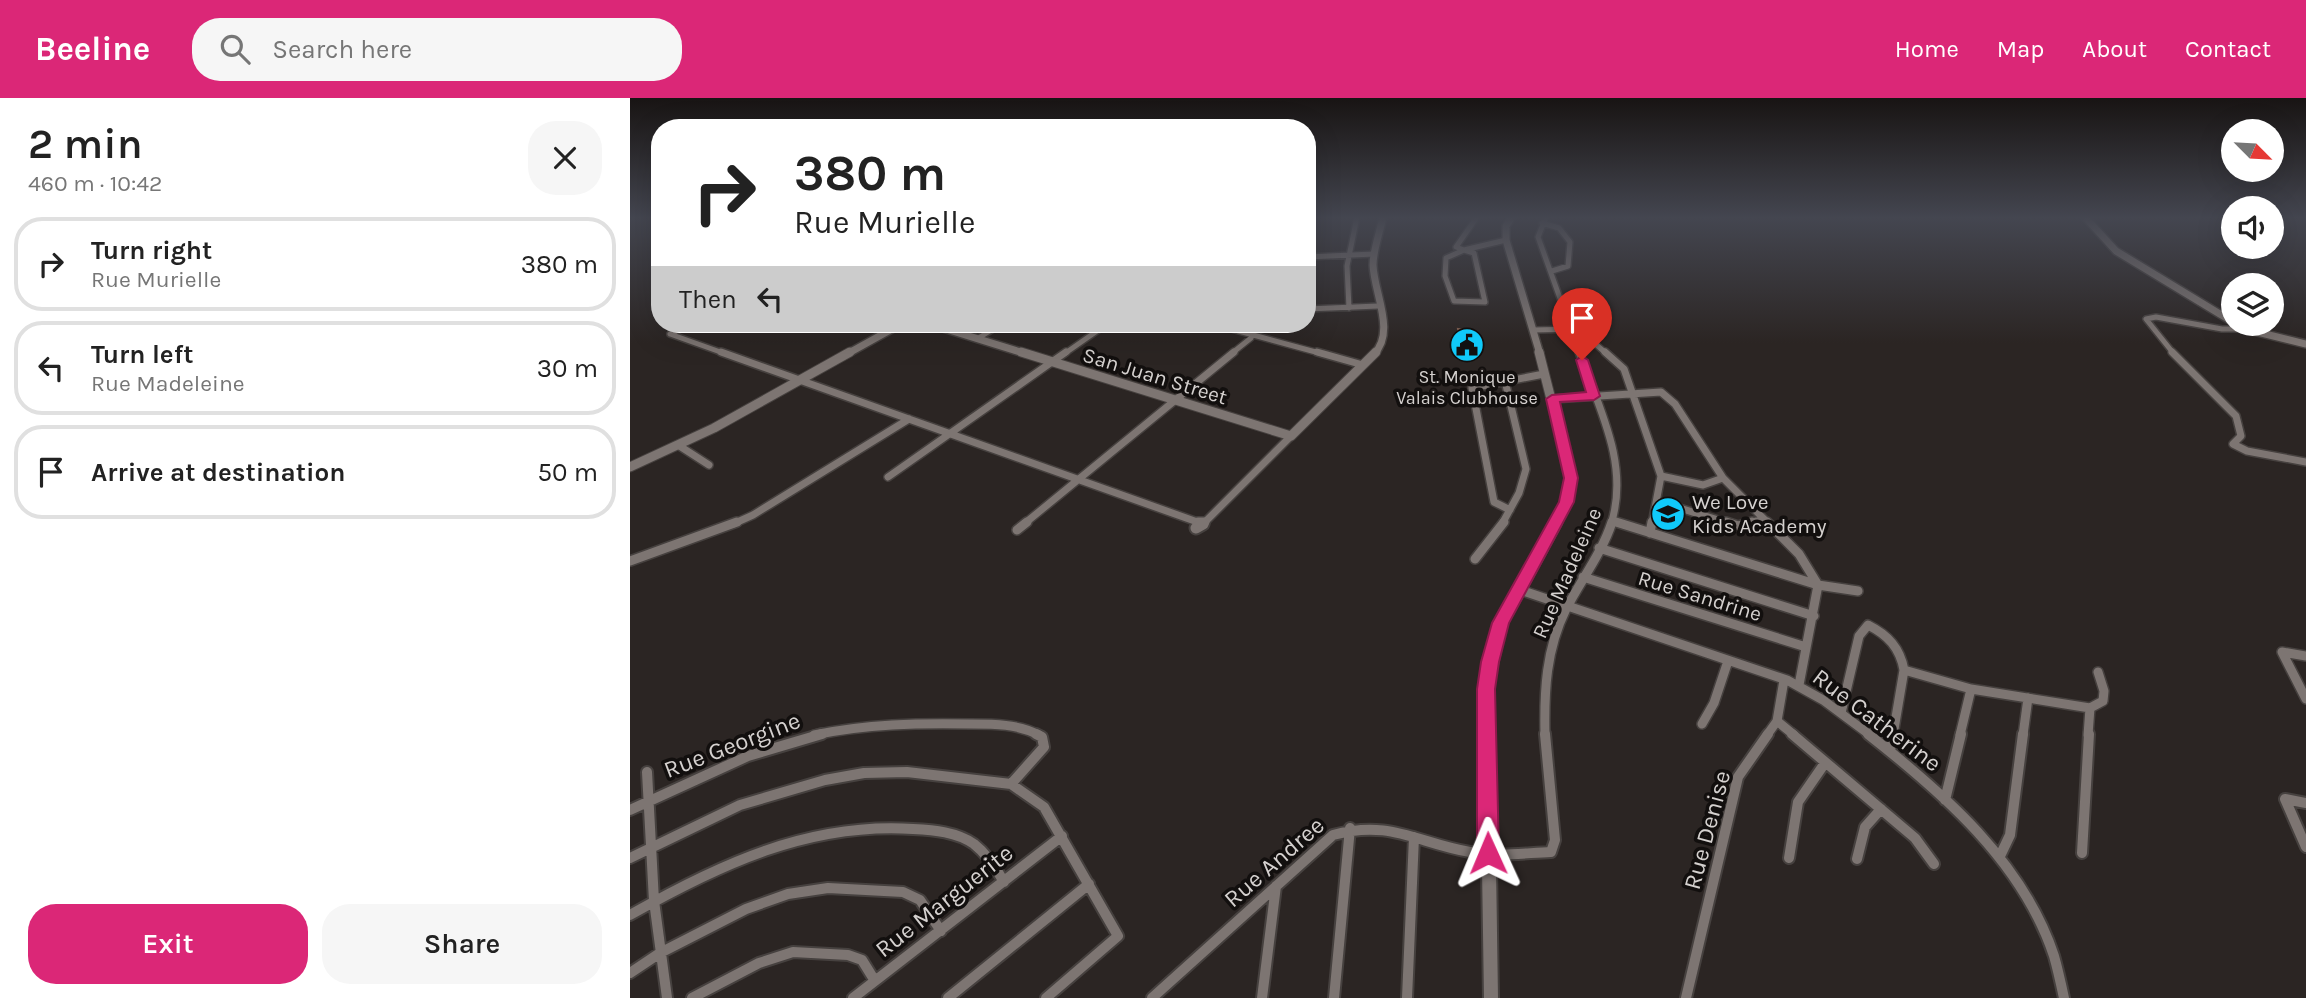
<!DOCTYPE html>
<meta charset="utf-8">
<style>
:root{--surface:#fff;--page:#f6f6f6;--text:#222;--muted:#767676;--line:#e0e0e0;--accent:#db2777}
body{margin:0;font-family:Karla,sans-serif;background:var(--page);color:var(--text);height:100vh;display:flex;flex-direction:column;font-size:26px;white-space:nowrap}
*{box-sizing:border-box;margin:0}
p{font-size:23px;color:var(--muted)}
.icon{flex:none;width:38px;height:38px;fill:none;stroke:currentColor;stroke-width:2;stroke-linecap:round;stroke-linejoin:round}
.map{position:relative;flex:1;overflow:hidden}
.drawer{display:flex;flex-direction:column;background:var(--surface);width:630px}
.drawer>*{flex:none}
.banner{position:absolute;left:21px;top:21px;width:665px;height:214px;border-radius:28px;box-shadow:0 7px 28px #0002;background:#fff;color:var(--text);overflow:hidden}
.needle{width:46px;rotate:114deg}
.buttons{position:absolute;left:1591px;top:21px;display:grid;gap:14px}
.buttons a{display:grid;place-items:center;width:63px;height:63px;border-radius:50%;background:var(--surface);box-shadow:0 7px 28px #0002;font-size:35px}
.pin{position:absolute;display:grid;place-items:center;width:60px;height:60px;color:#fff;margin:-72px -30px;border-radius:50% 50% 50% 0;rotate:-45deg;box-shadow:0 0 7px #0007}
.pin .icon{rotate:45deg}
.me{position:absolute;width:77px;margin:-38px;rotate:359deg;stroke-linejoin:round;filter:drop-shadow(0 0 5px #0008)}
.turn{display:flex;align-items:center;gap:24px;height:147px;padding:0 28px;font-size:32px}
.turn .icon{width:91px;height:91px;stroke-width:2.5}
.turn b{display:block;font-size:49px;line-height:60px}
.then{display:flex;align-items:center;height:66px;padding:0 28px;background:#0003;gap:14px;font-size:26px}
.round{display:grid;place-items:center;flex:none;width:74px;height:74px;border-radius:28px;background:var(--page)}
.summary{display:flex;align-items:center;justify-content:space-between;height:119px;padding:0 28px}
h1{font-size:42px;font-weight:600;line-height:52px}
.button{display:flex;gap:14px;margin-top:auto;padding:14px 28px}
.button a{flex:1;height:80px;border-radius:28px;background:var(--accent);color:#fff;font-size:28px;font-weight:600;line-height:80px;text-align:center}
.button a+a{background:var(--page);color:var(--text)}
ul{padding:0;list-style:none}
li{display:flex;align-items:center;gap:21px;height:94px;margin:0 14px 10px;padding:0 14px;border:4px solid var(--line);border-radius:28px}
li div{flex:1}
li b{display:block;font-size:26px}
li em{font-style:normal}
header{display:flex;align-items:center;gap:42px;box-sizing:border-box;height:98px;padding:0 35px;background:var(--accent);color:#fff}
header strong{font-size:33px}
nav{display:flex;gap:38px;margin-inline-start:auto;font-size:24px}
.search{width:490px;height:63px;background:var(--page);display:flex;align-items:center;gap:18px;box-sizing:border-box;padding:0 24px;border-radius:28px;color:var(--muted);font-size:26px}
main{display:flex;flex:1;min-height:0}
.map>svg:first-child{display:block}
.lines{fill:none;stroke-linecap:round;stroke-linejoin:round}
.minor-far3-casing{stroke:#46413f;stroke-width:8}
.minor-far2-casing{stroke:#46413f;stroke-width:10}
.minor-far1-casing{stroke:#46413f;stroke-width:12}
.minor-casing{stroke:#46413f;stroke-width:14}
.tertiary-far3-casing{stroke:#46413f;stroke-width:10}
.tertiary-far2-casing{stroke:#46413f;stroke-width:11}
.tertiary-far1-casing{stroke:#46413f;stroke-width:15}
.tertiary-casing{stroke:#46413f;stroke-width:18}
.minor-far3{stroke:#7d7572;stroke-width:5}
.minor-far2{stroke:#7d7572;stroke-width:7}
.minor-far1{stroke:#7d7572;stroke-width:9}
.minor{stroke:#7d7572;stroke-width:10}
.tertiary-far3{stroke:#7d7572;stroke-width:7}
.tertiary-far2{stroke:#7d7572;stroke-width:9}
.tertiary-far1{stroke:#7d7572;stroke-width:11}
.tertiary{stroke:#7d7572;stroke-width:14}
.wall{fill:#633723}
.building{fill:#6f4735;stroke:#7f5d4e;stroke-width:2}
.route{fill:#db2777;stroke:#8e194d;stroke-width:2}
.labels{text-anchor:middle;dominant-baseline:central;stroke-width:7;stroke-linejoin:round;paint-order:stroke}
.far-poi-label{font-size:18px;fill:#d5d1cf;stroke:#120f0e}
.street-label{font-size:21px;fill:#d5d1cf;stroke:#120f0e}
.poi-label{font-size:21px;fill:#d5d1cf;stroke:#120f0e;text-anchor:start}
.near-street-label{font-size:24px;fill:#d5d1cf;stroke:#120f0e}
</style>
<header>
<strong>Beeline</strong>
<div class="search"><svg class="icon" aria-label="search" viewBox="0 0 24 24"><circle cx="10" cy="10" r="6"/><path d="M15 15l6 6"/></svg>Search here</div>
<nav><a>Home</a><a>Map</a><a>About</a><a>Contact</a></nav>
</header>
<main>
<section class="drawer">
<div class="summary"><div><h1>2 min</h1><p>460 m · 10:42</p></div><a class="round"><svg class="icon" aria-label="close" viewBox="0 0 24 24"><path d="M6 6l12 12M18 6L6 18"/></svg></a></div>
<ul>
<li><svg class="icon" aria-label="right" viewBox="0 0 24 24"><path d="M7 20v-9h11M14 6l5 5-5 5"/></svg><div><b>Turn right</b><p>Rue Murielle</p></div><em>380 m</em></li>
<li><svg class="icon" aria-label="left" viewBox="0 0 24 24"><path d="M17 20v-9H6M10 6l-5 5 5 5"/></svg><div><b>Turn left</b><p>Rue Madeleine</p></div><em>30 m</em></li>
<li><svg class="icon" aria-label="arrive" viewBox="0 0 24 24"><path d="M6 21V4h12l-3 4 3 4H6"/></svg><div><b>Arrive at destination</b></div><em>50 m</em></li>
</ul>
<div class="button"><a>Exit</a><a>Share</a></div>
</section>
<div class="map">
<svg width="1676" height="900" viewBox="0 0 1676 900">
<rect width="100%" height="100%" fill="#2b2523"/>
<g class="lines">
<g class="minor-far3-casing">
<path id="minor-far3" d="M916,119L908,139L950,256
M912,125L929,130L940,144L938,168L922,173
M834,152L844,155L855,204L824,203L815,178L816,160Z
M834,152L826,149L847,119
M834,152L876,142
M677,159L744,156
M719,210L717,168L727,119
M677,211L748,208
M583,226L693,256
M903,232L948,231L977,256
M40,236L96,256
M40,236L61,226
M347,241L371,226
M434,256L477,226
M601,256L621,240L625,226
M1544,256L1516,221L1526,219L1592,231H1615"/>
</g>
<g class="minor-far2-casing">
<path id="minor-far2" d="M91,254L573,426
M687,254L733,267
M949,254C969,310 1000,367 981,426
M975,254L994,271L1031,378L1022,426
M1542,254L1606,318L1611,338L1603,346L1617,353L1676,364
M923,301L1031,294L1045,306L1093,380L1139,426
M48,347L79,367
M1031,378L1073,387L1093,380
M258,379L436,254
M1027,403L1101,426
M880,412L864,404L842,290L914,276
M982,423L991,426
M103,426L123,417L279,321
M394,426L604,254
M573,426L661,338
M872,426L889,395L896,371L875,283
M1115,426L1133,421"/>
</g>
<g class="minor-far1-casing">
<path id="minor-far1" d="M568,424H575
M986,424L1188,487L1228,493
M1096,424L1108,428L1122,424
M1137,424L1169,456L1188,487L1169,587
M387,432L397,424
M1020,435L1022,424
M969,450L1184,518
M845,461L874,424
M0,463L107,424
M953,479L1176,549
M887,491L1157,582L1193,602L1240,637
M1652,554L1676,601
M1652,554L1676,558
M1274,572L1341,591L1460,610
M1460,610L1473,603L1474,593L1468,574
M1211,615L1229,538L1238,527C1258,537 1270,550 1274,572L1263,637
M1147,623L1164,637
M1072,626L1084,605L1098,563
M184,637C237,626 287,625 341,626C364,626 388,626 409,637
M915,637C914,593 916,551 936,511C951,482 972,455 982,424
M1137,637L1147,623L1154,582
M1330,637L1341,591
M1393,637L1398,600
M1458,637L1460,610"/>
</g>
<g class="minor-casing">
<path id="minor" d="M1162,636L1285,740L1304,766
M1238,636C1313,695 1393,764 1424,858C1428,872 1431,886 1434,900
M1260,652L1263,636
M17,674L24,803L37,900
M381,686L414,649L412,639L406,636
M1655,701L1676,749
M1655,701L1676,705
M1315,702L1331,636
M0,712L118,658L192,636
M1452,755L1459,636
M1370,758L1380,737L1393,636
M0,760L110,707L195,682L234,675L277,674L381,686L414,709L488,838L416,900
M1159,760L1168,704L1195,665
M1227,761L1235,729L1251,711
M0,817C88,767 179,724 283,731C304,732 327,734 344,746C357,756 366,770 374,784
M0,875L30,855L116,811L158,796L198,790L273,794L290,802L311,833
M62,900L129,865L163,854L218,857L232,862L245,883
M223,900L432,738
M318,900L459,786
M522,900L703,737C760,721 787,745 840,754C867,759 894,755 921,754L925,742L915,636
M632,900L646,788
M704,900L720,730
M777,900L784,739
M1056,900L1108,679L1138,636"/>
</g>
<g class="tertiary-far3-casing">
<path id="tertiary-far3" d="M882,119L876,128V142L910,256
M1455,119L1486,153L1603,224
M300,226L397,256
M1606,226L1615,231L1676,246
M217,256L271,226
M744,256C766,234 744,195 743,167C743,152 750,134 753,119"/>
</g>
<g class="tertiary-far2-casing">
<path id="tertiary-far2" d="M391,254L661,338L746,254
M909,254L941,380L932,414L925,426
M0,369L84,330L220,254"/>
</g>
<g class="tertiary-far1-casing">
<path id="tertiary-far1" d="M566,430L573,426
M857,637L856,591L871,525L926,424"/>
</g>
<g class="tertiary-casing">
<path id="tertiary" d="M857,636L861,900"/>
</g>
<use href="#minor-far3" class="minor-far3"/>
<use href="#minor-far2" class="minor-far2"/>
<use href="#minor-far1" class="minor-far1"/>
<use href="#minor" class="minor"/>
<use href="#tertiary-far3" class="tertiary-far3"/>
<use href="#tertiary-far2" class="tertiary-far2"/>
<use href="#tertiary-far1" class="tertiary-far1"/>
<use href="#tertiary" class="tertiary"/>
</g>
<path class="wall" d="M828,231L845,243V252L831,253L828,240Z"/>
<path class="building" d="M828,231L844,233L845,243L831,245Z"/>
<linearGradient id="sky" x2="0" y2="1"><stop stop-color="#181413"/><stop offset="0.49" stop-color="#444650"/><stop offset="1" stop-color="#444650" stop-opacity="0"/></linearGradient>
<rect width="1676" height="245" fill="url(#sky)"/>
<path class="route" d="M952,258L958,262L970,298L964,302L930,304L948,380L944,404L879,525L869,564L865,591L869,755L866,762L858,765L850,762L847,755V591L851,564L862,525L929,404L934,380L916,301L922,297L956,294L946,262Z"/>
<defs>
<g id="civic-disc" transform="scale(1.75)"><circle r="9.5" fill="#10cafa" stroke="#120f0e"/><path d="M-.6-6.5H3V-4.5H.6V-3L4-1V1h2V6H-6V1h2V-1L-.6-3ZM-1.2 2.5V6h2.4V2.5Z" fill="#111"/></g>
<g id="school-disc" transform="scale(1.75)"><circle r="9.5" fill="#10cafa" stroke="#120f0e"/><path d="M0-5L7-2L0 1L-7-2ZM-4 1L0 2.5L4 1V4Q0 6-4 4Z" fill="#111"/></g>
</defs>
<g fill-rule="evenodd">
<use href="#civic-disc" x="837" y="247"/>
<use href="#school-disc" x="1038" y="416"/>
</g>
<g class="labels">
<g class="far-poi-label">
<text x="837" y="279">St. Monique<tspan x="837" dy="21">Valais Clubhouse</tspan></text>
</g>
<g class="street-label">
<text transform="translate(525 278) rotate(17)">San Juan Street</text>
<text transform="translate(937 475) rotate(-66)">Rue Madeleine</text>
<text transform="translate(1070 498) rotate(17)">Rue Sandrine</text>
</g>
<g class="poi-label">
<text x="1062" y="404">We Love<tspan x="1062" dy="24">Kids Academy</tspan></text>
</g>
<g class="near-street-label">
<text transform="translate(1247 622) rotate(37)">Rue Catherine</text>
<text transform="translate(102 647) rotate(-21)">Rue Georgine</text>
<text transform="translate(1077 732) rotate(-75)">Rue Denise</text>
<text transform="translate(644 764) rotate(-41)">Rue Andree</text>
<text transform="translate(314 803) rotate(-38)">Rue Marguerite</text>
</g>
</g>
</svg>
<div class="buttons">
<a><svg class="needle" viewBox="-14 -14 28 28"><path d="M0-13l5 13h-10z" fill="#e53935"/><path d="M0 13l5-13h-10z" fill="#767676"/></svg></a>
<a><svg class="icon" aria-label="sound" viewBox="0 0 24 24"><path d="M4 9h4l5-4v14l-5-4H4zM17 9q2 3 0 6"/></svg></a>
<a><svg class="icon" aria-label="layers" viewBox="0 0 24 24"><path d="M12 4l9 5-9 5-9-5zM3 14l9 5 9-5"/></svg></a>
</div>
<div class="pin" style="left:952px;top:262px;background:#d93025"><svg class="icon" aria-label="arrive" viewBox="0 0 24 24"><path d="M6 21V4h12l-3 4 3 4H6"/></svg></div>
<svg class="me" style="left:858px;top:755px" viewBox="-20 -20 40 40"><path d="M0-17L14 15 0 8-14 15z" fill="#db2777" stroke="#fff" stroke-width="4"/></svg>
<div class="banner">
<div class="turn"><svg class="icon" aria-label="right" viewBox="0 0 24 24"><path d="M7 20v-9h11M14 6l5 5-5 5"/></svg><div><b>380 m</b>Rue Murielle</div></div>
<div class="then">Then<svg class="icon" aria-label="left" viewBox="0 0 24 24"><path d="M17 20v-9H6M10 6l-5 5 5 5"/></svg></div>
</div>
</div>
</main>
